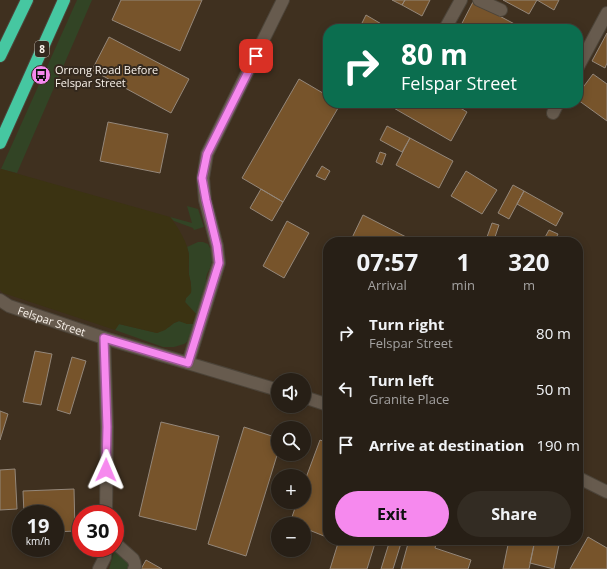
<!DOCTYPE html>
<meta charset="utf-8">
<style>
:root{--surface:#271f16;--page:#332c23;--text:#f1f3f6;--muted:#a4a2a1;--line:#433d35;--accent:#f689ee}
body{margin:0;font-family:"Open Sans",sans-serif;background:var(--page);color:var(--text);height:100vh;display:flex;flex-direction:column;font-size:15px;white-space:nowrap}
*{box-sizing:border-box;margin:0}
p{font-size:13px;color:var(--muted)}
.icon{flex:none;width:22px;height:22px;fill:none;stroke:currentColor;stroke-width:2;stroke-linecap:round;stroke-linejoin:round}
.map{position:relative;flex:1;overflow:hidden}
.side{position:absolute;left:323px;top:237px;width:260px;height:308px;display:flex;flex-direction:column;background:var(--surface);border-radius:16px;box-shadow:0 2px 10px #0003,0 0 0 1px var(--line)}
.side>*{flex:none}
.hud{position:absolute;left:323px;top:24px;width:260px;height:84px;border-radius:16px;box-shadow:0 2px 10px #0003,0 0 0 1px var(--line);background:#0b6e4f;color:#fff;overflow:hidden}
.fabs{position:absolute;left:271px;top:373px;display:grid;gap:8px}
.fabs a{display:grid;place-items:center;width:40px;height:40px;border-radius:50%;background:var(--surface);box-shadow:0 2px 10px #0003,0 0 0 1px var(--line);font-size:20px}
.speed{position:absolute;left:12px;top:505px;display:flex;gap:8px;font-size:20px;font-weight:700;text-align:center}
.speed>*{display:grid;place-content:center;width:52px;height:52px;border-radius:50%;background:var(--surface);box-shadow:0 2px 10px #0003,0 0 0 1px var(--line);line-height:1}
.speed small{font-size:10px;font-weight:400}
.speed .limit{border:6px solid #d22;background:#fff;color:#111}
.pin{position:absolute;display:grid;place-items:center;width:34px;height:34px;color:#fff;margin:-17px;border-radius:8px;box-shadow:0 2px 6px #0006}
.me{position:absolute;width:44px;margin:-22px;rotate:1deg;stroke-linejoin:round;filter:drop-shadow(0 0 3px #0008)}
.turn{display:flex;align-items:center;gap:14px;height:84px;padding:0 12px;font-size:18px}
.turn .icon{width:52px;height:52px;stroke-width:2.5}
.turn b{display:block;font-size:28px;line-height:34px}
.eta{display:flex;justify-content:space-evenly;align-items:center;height:68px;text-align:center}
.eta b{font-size:24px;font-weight:700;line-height:28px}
.cta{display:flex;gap:8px;margin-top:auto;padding:8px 12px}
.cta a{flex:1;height:46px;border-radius:24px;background:var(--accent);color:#111;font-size:16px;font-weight:700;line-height:46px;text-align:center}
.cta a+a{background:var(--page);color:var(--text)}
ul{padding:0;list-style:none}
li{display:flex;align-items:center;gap:12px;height:56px;padding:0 12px}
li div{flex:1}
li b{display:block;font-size:15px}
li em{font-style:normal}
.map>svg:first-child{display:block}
.built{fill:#3f301f;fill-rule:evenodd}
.green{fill:#324425}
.sand{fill:#3b3312}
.building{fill:#77542b;stroke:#94877a}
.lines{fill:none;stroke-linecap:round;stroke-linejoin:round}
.minor-casing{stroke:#4c4439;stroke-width:14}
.highway-casing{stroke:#4c4439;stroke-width:14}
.minor{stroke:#675b4e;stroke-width:12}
.highway{stroke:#46c7a1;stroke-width:12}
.route-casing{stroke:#a0599b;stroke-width:10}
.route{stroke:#f689ee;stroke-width:7}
.labels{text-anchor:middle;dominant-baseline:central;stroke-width:4;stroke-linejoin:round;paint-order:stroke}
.shield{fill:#34291e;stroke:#bfb6ae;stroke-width:1}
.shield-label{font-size:10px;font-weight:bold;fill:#faf3eb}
.poi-label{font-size:11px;fill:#faf3eb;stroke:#34291e;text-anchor:start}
.street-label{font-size:11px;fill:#faf3eb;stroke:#34291e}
</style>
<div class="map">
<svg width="607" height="569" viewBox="0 0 607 569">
<rect width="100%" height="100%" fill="#34291e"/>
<path class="built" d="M0,0H607V569H0ZM328,29H578V103H328ZM328,242H578V540H328ZM278,380H304V406H278ZM278,428H304V454H278ZM278,476H304V502H278ZM21,514H55V548H21ZM81,514H115V548H81ZM278,524H304V550H278Z"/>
<path class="green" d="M77,0H92L17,173L1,169Z
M187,206L198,209L204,227L194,230L193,228L174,221L170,217L192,223Z
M198,242H203L208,244L211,250L212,261L210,268L207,274L206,279V289L197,318L196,314L185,302L186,298L189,295L191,283L189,275V254L187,247Z
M179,321C185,322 189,326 195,323L187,342L184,344L174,347H163L115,330L119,324L157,333L169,327L174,323Z
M115,549L131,563L128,569H109Z"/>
<path class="sand" d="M1,169L170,217C178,227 188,243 189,256C189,262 188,269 189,275C190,281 192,286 191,293L186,298L185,302L196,314L197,318L195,323L193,324H187L179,321L174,323L165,330L157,333L119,324L115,330L3,293L0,290V171Z"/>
<path class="building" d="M121,0H202L180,51L112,20Z
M392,0H405L402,5Z
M405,0H430L422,16L402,5Z
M503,0H537L529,14Z
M537,0H559L554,10Z
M473,2L524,29H459Z
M366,15L390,29H359Z
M607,33V63L605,68L592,61Z
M109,37L189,79L171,113L92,70Z
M593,74L607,84V121L578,100V94Z
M299,79L328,96V103H341L283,202L242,178Z
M394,103H452L467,112L451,141L392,107Z
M108,122L168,134L160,173L100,161Z
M387,126L410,138L402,152L380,140Z
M410,138L453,161L439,188L396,165Z
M380,152L386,154L382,165L376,162Z
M322,166L330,171L325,180L316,176Z
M466,171L497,190L482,214L451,196Z
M513,185L524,191L509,219L498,213Z
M261,189L283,202L272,221L250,208Z
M524,191L563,213L556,226L517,204Z
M363,215L412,240L411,242H350Z
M287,221L309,233L284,278L263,266Z
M492,223L499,225L494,240L487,237Z
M549,230L558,234L554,242H546L543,241Z
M35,351L52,354L41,405L23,402Z
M72,357L86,361L70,414L57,410Z
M0,411L8,414L0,440Z
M161,422L219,436L196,530L139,516Z
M244,427L278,438V452L246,556L208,544Z
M320,440L328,443V524L324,536L304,528V524H293L290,523L297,502H304V483Z
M15,469L17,509L0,510V470Z
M74,489L75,531L55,532V514H24L23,491Z
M588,537L607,548V569H570Z
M339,540H376L367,569H330Z
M390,540H402L393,569H381Z
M409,540H437L435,548L471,560L468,569H401Z
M509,540H535L529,569H503Z
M535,540H560L554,569L530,563Z
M146,560L162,569H141Z"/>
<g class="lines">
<g class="minor-casing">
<g id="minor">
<path d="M479,0L501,10"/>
<path d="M445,29L461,0"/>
<path d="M578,67L607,13"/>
<path d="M553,113L558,103"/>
<path id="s1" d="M0,300L9,306L104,338L278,390"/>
<path d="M104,338L107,427L106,514"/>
<path d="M188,363L219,263L217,246L205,200L203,178L207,154L283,0"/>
<path d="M304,397L328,405"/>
<path d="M578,478L583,480L607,492"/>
<path d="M115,543L133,559C135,563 136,566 134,569"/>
<path d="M99,569L105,557V548"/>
</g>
</g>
<g class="highway-casing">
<path id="highway" d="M0,56L27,0
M0,143L64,0"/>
</g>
<use href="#minor" class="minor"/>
<use href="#highway" class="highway"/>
</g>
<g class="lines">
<g class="route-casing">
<path id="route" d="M106,470L107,427L104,338L188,363L219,263L217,246L206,200L202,178L207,154L256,56"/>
</g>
<use href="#route" class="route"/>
</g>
<defs>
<g id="bus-disc" transform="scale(1)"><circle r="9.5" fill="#f689ee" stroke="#34291e"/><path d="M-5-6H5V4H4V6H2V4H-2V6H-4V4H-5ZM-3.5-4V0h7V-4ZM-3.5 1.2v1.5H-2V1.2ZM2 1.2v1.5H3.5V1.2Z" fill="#111"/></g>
</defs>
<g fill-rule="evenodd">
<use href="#bus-disc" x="41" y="75"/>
</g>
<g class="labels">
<rect class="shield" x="35" y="41" width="14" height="16" rx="3"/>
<g class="shield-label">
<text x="42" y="49">8</text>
</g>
<g class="poi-label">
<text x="55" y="69">Orrong Road Before<tspan x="55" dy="13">Felspar Street</tspan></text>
</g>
<g class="street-label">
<text stroke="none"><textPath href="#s1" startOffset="56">Felspar Street</textPath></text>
</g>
</g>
</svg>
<div class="fabs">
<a><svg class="icon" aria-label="sound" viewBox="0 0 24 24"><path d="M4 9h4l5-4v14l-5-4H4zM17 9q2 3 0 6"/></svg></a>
<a><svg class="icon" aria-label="search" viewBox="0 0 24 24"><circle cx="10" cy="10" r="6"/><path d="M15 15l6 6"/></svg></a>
<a>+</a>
<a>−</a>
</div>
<div class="speed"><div>19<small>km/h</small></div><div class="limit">30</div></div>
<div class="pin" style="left:256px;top:56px;background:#d93025"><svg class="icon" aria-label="arrive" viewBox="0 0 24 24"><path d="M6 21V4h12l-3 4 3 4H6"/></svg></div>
<svg class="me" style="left:106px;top:470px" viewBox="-20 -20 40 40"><path d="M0-17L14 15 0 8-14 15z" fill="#f689ee" stroke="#fff" stroke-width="4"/></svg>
<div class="hud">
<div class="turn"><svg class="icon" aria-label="right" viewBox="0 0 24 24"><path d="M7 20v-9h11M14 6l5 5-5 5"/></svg><div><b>80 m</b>Felspar Street</div></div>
</div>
<section class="side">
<div class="eta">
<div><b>07:57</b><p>Arrival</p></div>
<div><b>1</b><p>min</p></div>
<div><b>320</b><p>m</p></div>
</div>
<ul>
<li><svg class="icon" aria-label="right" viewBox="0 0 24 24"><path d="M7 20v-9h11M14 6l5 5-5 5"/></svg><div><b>Turn right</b><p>Felspar Street</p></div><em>80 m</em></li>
<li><svg class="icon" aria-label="left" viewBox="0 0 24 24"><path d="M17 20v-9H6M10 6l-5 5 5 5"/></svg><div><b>Turn left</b><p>Granite Place</p></div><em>50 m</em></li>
<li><svg class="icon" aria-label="arrive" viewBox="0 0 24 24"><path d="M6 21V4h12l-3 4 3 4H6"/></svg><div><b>Arrive at destination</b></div><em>190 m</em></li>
</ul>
<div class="cta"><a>Exit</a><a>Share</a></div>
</section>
</div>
